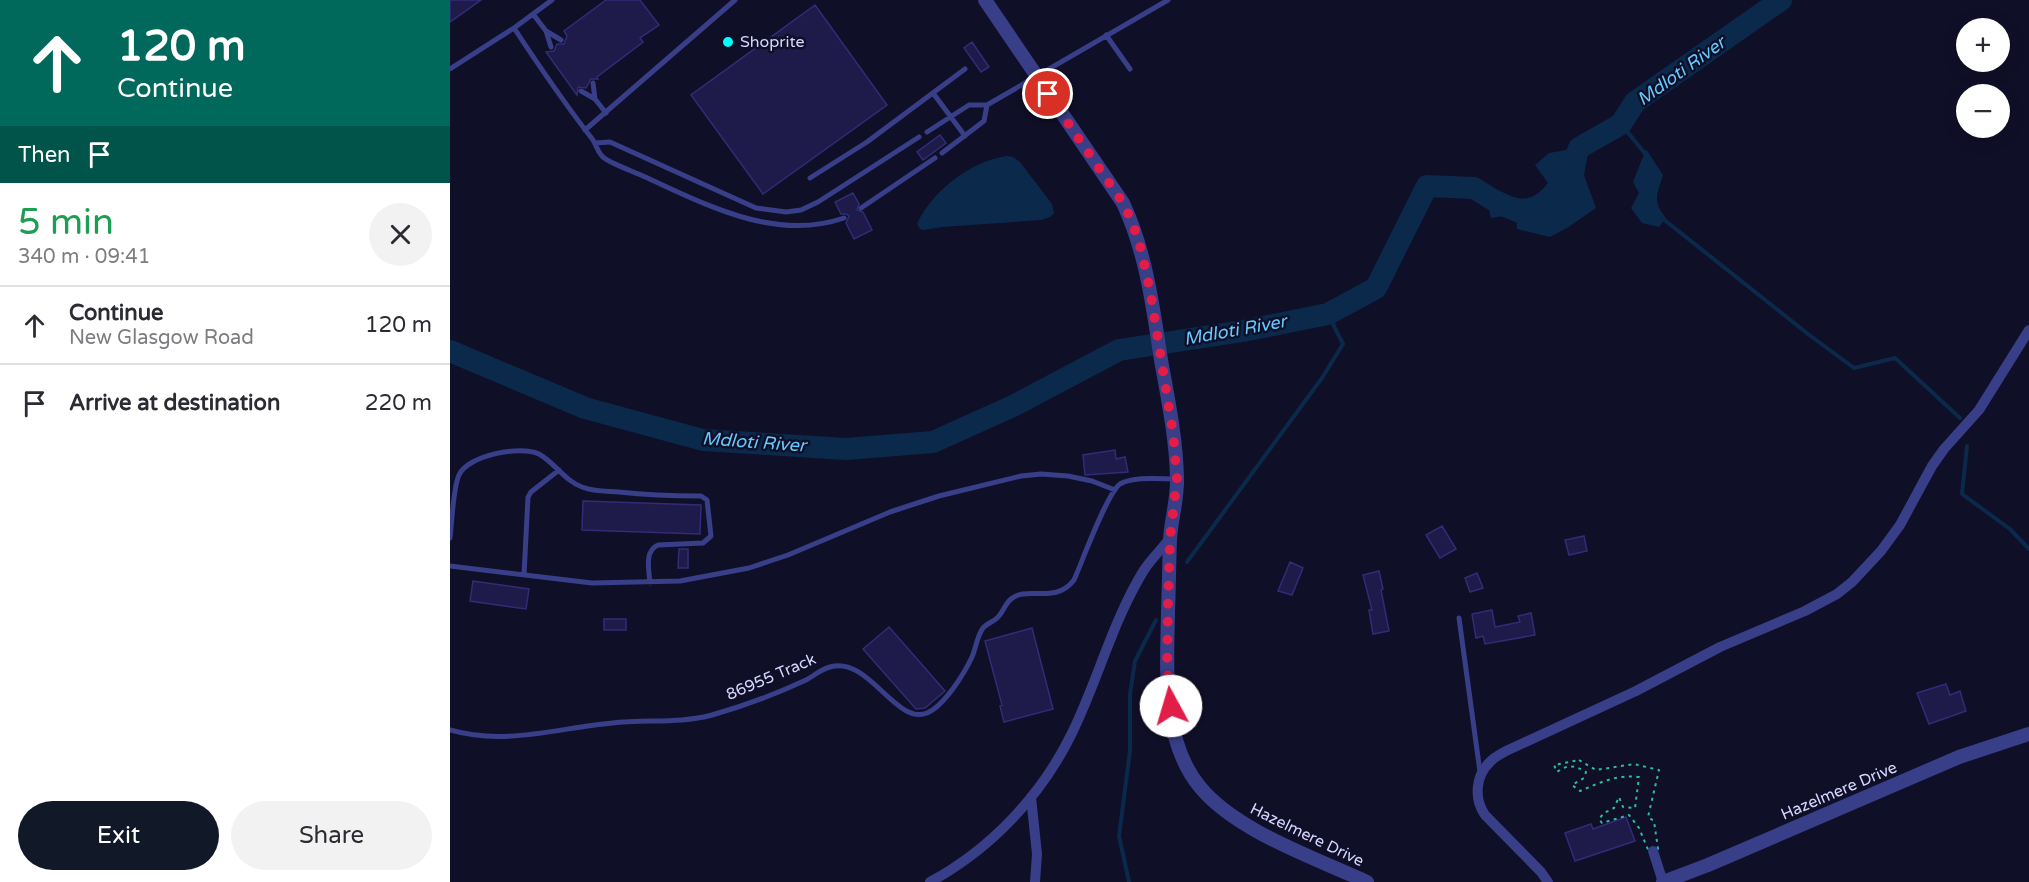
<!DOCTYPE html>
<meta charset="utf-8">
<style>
:root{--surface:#fff;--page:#f2f2f3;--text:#2b2b33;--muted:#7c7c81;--line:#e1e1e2;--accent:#111827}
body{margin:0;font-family:"Varela Round",sans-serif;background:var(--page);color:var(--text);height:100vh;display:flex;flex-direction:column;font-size:22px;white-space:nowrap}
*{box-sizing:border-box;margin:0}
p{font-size:20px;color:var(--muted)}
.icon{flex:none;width:33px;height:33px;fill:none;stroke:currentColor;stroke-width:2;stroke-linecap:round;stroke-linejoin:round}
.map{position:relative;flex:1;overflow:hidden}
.details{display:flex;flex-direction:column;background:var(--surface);width:450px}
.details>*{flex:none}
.guide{background:#00695c;color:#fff;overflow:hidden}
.fabs{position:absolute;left:1506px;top:18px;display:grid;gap:12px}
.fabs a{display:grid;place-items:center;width:54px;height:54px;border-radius:50%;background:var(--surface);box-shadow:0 3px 15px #0003;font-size:30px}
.pin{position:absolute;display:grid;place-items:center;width:51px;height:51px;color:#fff;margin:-26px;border:3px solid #fff;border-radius:50%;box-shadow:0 2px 6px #0007}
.me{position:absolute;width:66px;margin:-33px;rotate:354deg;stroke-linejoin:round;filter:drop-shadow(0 0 4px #0008)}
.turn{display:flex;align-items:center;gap:21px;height:126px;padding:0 18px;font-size:27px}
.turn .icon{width:78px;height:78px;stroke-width:2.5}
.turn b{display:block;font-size:42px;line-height:51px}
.then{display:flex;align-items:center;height:57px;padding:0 18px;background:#0003;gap:12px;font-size:22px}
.round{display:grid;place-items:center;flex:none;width:63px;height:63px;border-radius:32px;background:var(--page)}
.overview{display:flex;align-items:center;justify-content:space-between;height:102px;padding:0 18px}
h1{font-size:36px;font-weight:600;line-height:45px;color:#1e9e55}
.button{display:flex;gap:12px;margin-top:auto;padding:12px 18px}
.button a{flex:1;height:69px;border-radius:36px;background:var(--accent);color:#fff;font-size:24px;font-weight:600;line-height:69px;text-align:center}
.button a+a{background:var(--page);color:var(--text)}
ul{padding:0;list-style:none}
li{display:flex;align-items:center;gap:18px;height:78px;padding:0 18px;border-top:2px solid var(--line)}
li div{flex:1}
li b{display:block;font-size:22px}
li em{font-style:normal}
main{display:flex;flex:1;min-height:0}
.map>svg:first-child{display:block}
.water{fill:#0b294b}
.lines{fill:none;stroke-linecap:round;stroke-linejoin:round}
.stream{stroke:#0b294b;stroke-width:4}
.river{stroke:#0b294b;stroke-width:22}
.building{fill:#1e1a4a;stroke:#322c76;stroke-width:1.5}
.path{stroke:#2bbda4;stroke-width:2;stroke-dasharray:3 4.5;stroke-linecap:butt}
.service{stroke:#383e88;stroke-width:5}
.minor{stroke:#383e88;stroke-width:10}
.tertiary{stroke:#383e88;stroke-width:14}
.route{stroke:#e11d48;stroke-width:10;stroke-dasharray:0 18}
.poi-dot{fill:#02fffc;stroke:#100f28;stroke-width:2}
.labels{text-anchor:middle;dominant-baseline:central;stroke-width:5;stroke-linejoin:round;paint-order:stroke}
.poi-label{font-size:16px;fill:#d6d6ff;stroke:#100f28;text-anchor:start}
.street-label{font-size:16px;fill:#d6d6ff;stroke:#100f28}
.water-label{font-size:18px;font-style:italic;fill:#64c9ff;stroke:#100f28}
</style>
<main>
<section class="details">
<div class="guide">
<div class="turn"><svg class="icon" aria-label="ahead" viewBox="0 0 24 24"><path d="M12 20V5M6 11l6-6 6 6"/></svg><div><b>120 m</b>Continue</div></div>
<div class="then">Then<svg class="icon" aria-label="arrive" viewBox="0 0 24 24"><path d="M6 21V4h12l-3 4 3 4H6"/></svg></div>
</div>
<div class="overview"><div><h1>5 min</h1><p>340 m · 09:41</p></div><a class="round"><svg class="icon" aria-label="close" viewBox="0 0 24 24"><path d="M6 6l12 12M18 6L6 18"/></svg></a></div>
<ul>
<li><svg class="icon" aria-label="ahead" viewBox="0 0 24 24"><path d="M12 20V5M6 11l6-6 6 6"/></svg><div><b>Continue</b><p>New Glasgow Road</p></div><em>120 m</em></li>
<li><svg class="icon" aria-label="arrive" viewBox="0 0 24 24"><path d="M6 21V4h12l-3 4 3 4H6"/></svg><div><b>Arrive at destination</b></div><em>220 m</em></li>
</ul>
<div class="button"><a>Exit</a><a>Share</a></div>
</section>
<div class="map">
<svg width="1579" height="882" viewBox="0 0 1579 882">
<rect width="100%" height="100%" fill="#100f28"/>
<path class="water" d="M1127,148L1137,159L1134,175L1146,208L1117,228L1100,237L1067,229L1066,218L1060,215L1041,218L1038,206L1048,190C1070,201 1081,204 1098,183L1085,165L1099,153Z
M1196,149L1213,175C1207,195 1202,201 1216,218L1209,227L1192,223L1181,208L1189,193L1183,182Z
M557,156L563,157L570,162L602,204L604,213L600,217L591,220L492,227L474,230L470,229L467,224C482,191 521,161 557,156Z"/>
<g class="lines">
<path class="stream" d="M1171,124L1197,156
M1212,218L1358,334L1404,368L1445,358L1510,418
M1517,446L1512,494L1560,529L1579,549
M737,562L872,378L893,344L878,314
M679,882L669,836L680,751V694L685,661L706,620"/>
<path class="river" d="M1119,177L1129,148L1171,124L1185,102L1331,0
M0,351L135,408L253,440L396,449L483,442L563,406L669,350L793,331L878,314L926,288L977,186L1024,188L1048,203L1070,212"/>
</g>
<path class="building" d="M0,0H31L0,22Z
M156,0H190L209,25L190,38L193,42L147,77L148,79H141L136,88L128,87L127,95L96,52L104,51L107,44H114L117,36L114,31Z
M365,5L437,105L313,194L241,95Z
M522,42L539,67L531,72L514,48Z
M490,135L496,143L473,160L467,152Z
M403,193L409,204L407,210L413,212L422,230L404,239L396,223L399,216L396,214H391L385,202Z
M665,450L666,459L675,457L678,472L635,475L633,455Z
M133,501L251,505L250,534L132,530Z
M992,526L1006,549L990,558L976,535Z
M1134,536L1137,551L1119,555L1115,540Z
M229,549H238V568H228Z
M840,562L853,568L842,595L828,591Z
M929,571L933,589L931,590L939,631L923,634L919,610H922L913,575Z
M1027,573L1033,588L1020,592L1015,578Z
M23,581L79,589L76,609L20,601Z
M1042,610L1045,627L1070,622L1068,616L1081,613L1085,635L1035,644L1033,636L1026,638L1022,614Z
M154,619H176V630H154Z
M439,627L495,691L475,708L466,709L413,649Z
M582,628L603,709L554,722L550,706L552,705L535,641Z
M1496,684L1500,695L1510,691L1516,711L1479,724L1467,693Z
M1176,817L1185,841L1125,861L1115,833L1141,824L1143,829Z"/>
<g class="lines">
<path class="path" d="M1129,760L1146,770L1184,764L1209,770L1198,817L1204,821L1208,849L1199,852L1189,828L1179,815L1152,823L1149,819L1154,813L1164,808L1169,797L1173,807L1185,808L1189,777C1167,774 1149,783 1130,791L1122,785L1134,778L1136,772C1124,765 1118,764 1107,772L1104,765Z"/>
<path class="service" d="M83,14L96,31L101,47
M64,28C89,66 115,104 143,140C146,145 148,152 152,156C156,162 185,172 193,176C255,204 324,242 394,218
M96,31L111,40
M656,35L680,69
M0,69L64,28L102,0
M143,83L145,99
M131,91L145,99L156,113
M483,93L515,136
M135,130L285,0
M477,132L519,105H537
M145,143L160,142L306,208L336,212L351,210L368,202L469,137
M492,153L534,121L537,105L718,0
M360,178L417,142L515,69
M411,208L485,158
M0,538C2,522 3,488 9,475C18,455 71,445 89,454C105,463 115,481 132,487C144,492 157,491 169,492C196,495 224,496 251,496L257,500L261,536L253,543L208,545C194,551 199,570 200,583
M0,566L142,583L230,581L299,568L338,555L440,512L489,496L571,476L591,474L618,476L642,481L665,490
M74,575L78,497L81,492L109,470
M1009,618L1030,772
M0,730C55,746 108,728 162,723C196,719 229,724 262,715C294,706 326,694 356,680C364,676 371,669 380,667C418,655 446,726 477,713C494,706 514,674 522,657C526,648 527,636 533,628C537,623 544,622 548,617C553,612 555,604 561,599C577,585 605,605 624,580C632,562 657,493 670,484C684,476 710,479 726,479"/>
<path class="minor" d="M581,797L587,854L585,882
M1203,851L1213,882
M480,882C541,849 592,795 622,733C648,680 663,620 694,570C701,559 712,549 720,538
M1098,882L1091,872L1035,815C1024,799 1025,776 1040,762C1044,757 1051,754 1056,751L1186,691L1270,647L1355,611L1387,594L1402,582L1431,551L1450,525L1482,466L1494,449L1529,410L1579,330"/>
<path class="tertiary" d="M535,0L673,203C696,252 703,307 711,360C718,399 726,438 727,477C728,498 721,519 720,540C719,564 719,588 718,612C717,668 711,740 750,787C786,831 865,858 917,882
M1213,882L1258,865L1509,757L1579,734"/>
</g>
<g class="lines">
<path class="route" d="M598,94L673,203L683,224L690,246L700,290L723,433L727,479L720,538L718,605L717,670L721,706"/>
</g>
<circle class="poi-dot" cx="278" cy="42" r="6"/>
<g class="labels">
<g class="poi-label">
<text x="290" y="42">Shoprite</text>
</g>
<g class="street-label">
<text transform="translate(321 677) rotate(-23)">86955 Track</text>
<text transform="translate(1389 791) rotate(-23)">Hazelmere Drive</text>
<text transform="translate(857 835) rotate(26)">Hazelmere Drive</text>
</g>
<g class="water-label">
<text transform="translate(1231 71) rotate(-36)">Mdloti River</text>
<text transform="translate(785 330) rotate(-10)">Mdloti River</text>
<text transform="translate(304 442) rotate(4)">Mdloti River</text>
</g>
</g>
</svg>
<div class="fabs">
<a>+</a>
<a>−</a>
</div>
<div class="pin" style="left:598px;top:94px;background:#d93025"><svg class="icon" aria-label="arrive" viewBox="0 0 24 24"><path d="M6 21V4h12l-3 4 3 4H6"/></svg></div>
<svg class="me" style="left:721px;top:706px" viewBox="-20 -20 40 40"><circle r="19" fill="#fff"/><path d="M0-13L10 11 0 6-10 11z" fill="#e11d48"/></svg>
</div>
</main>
